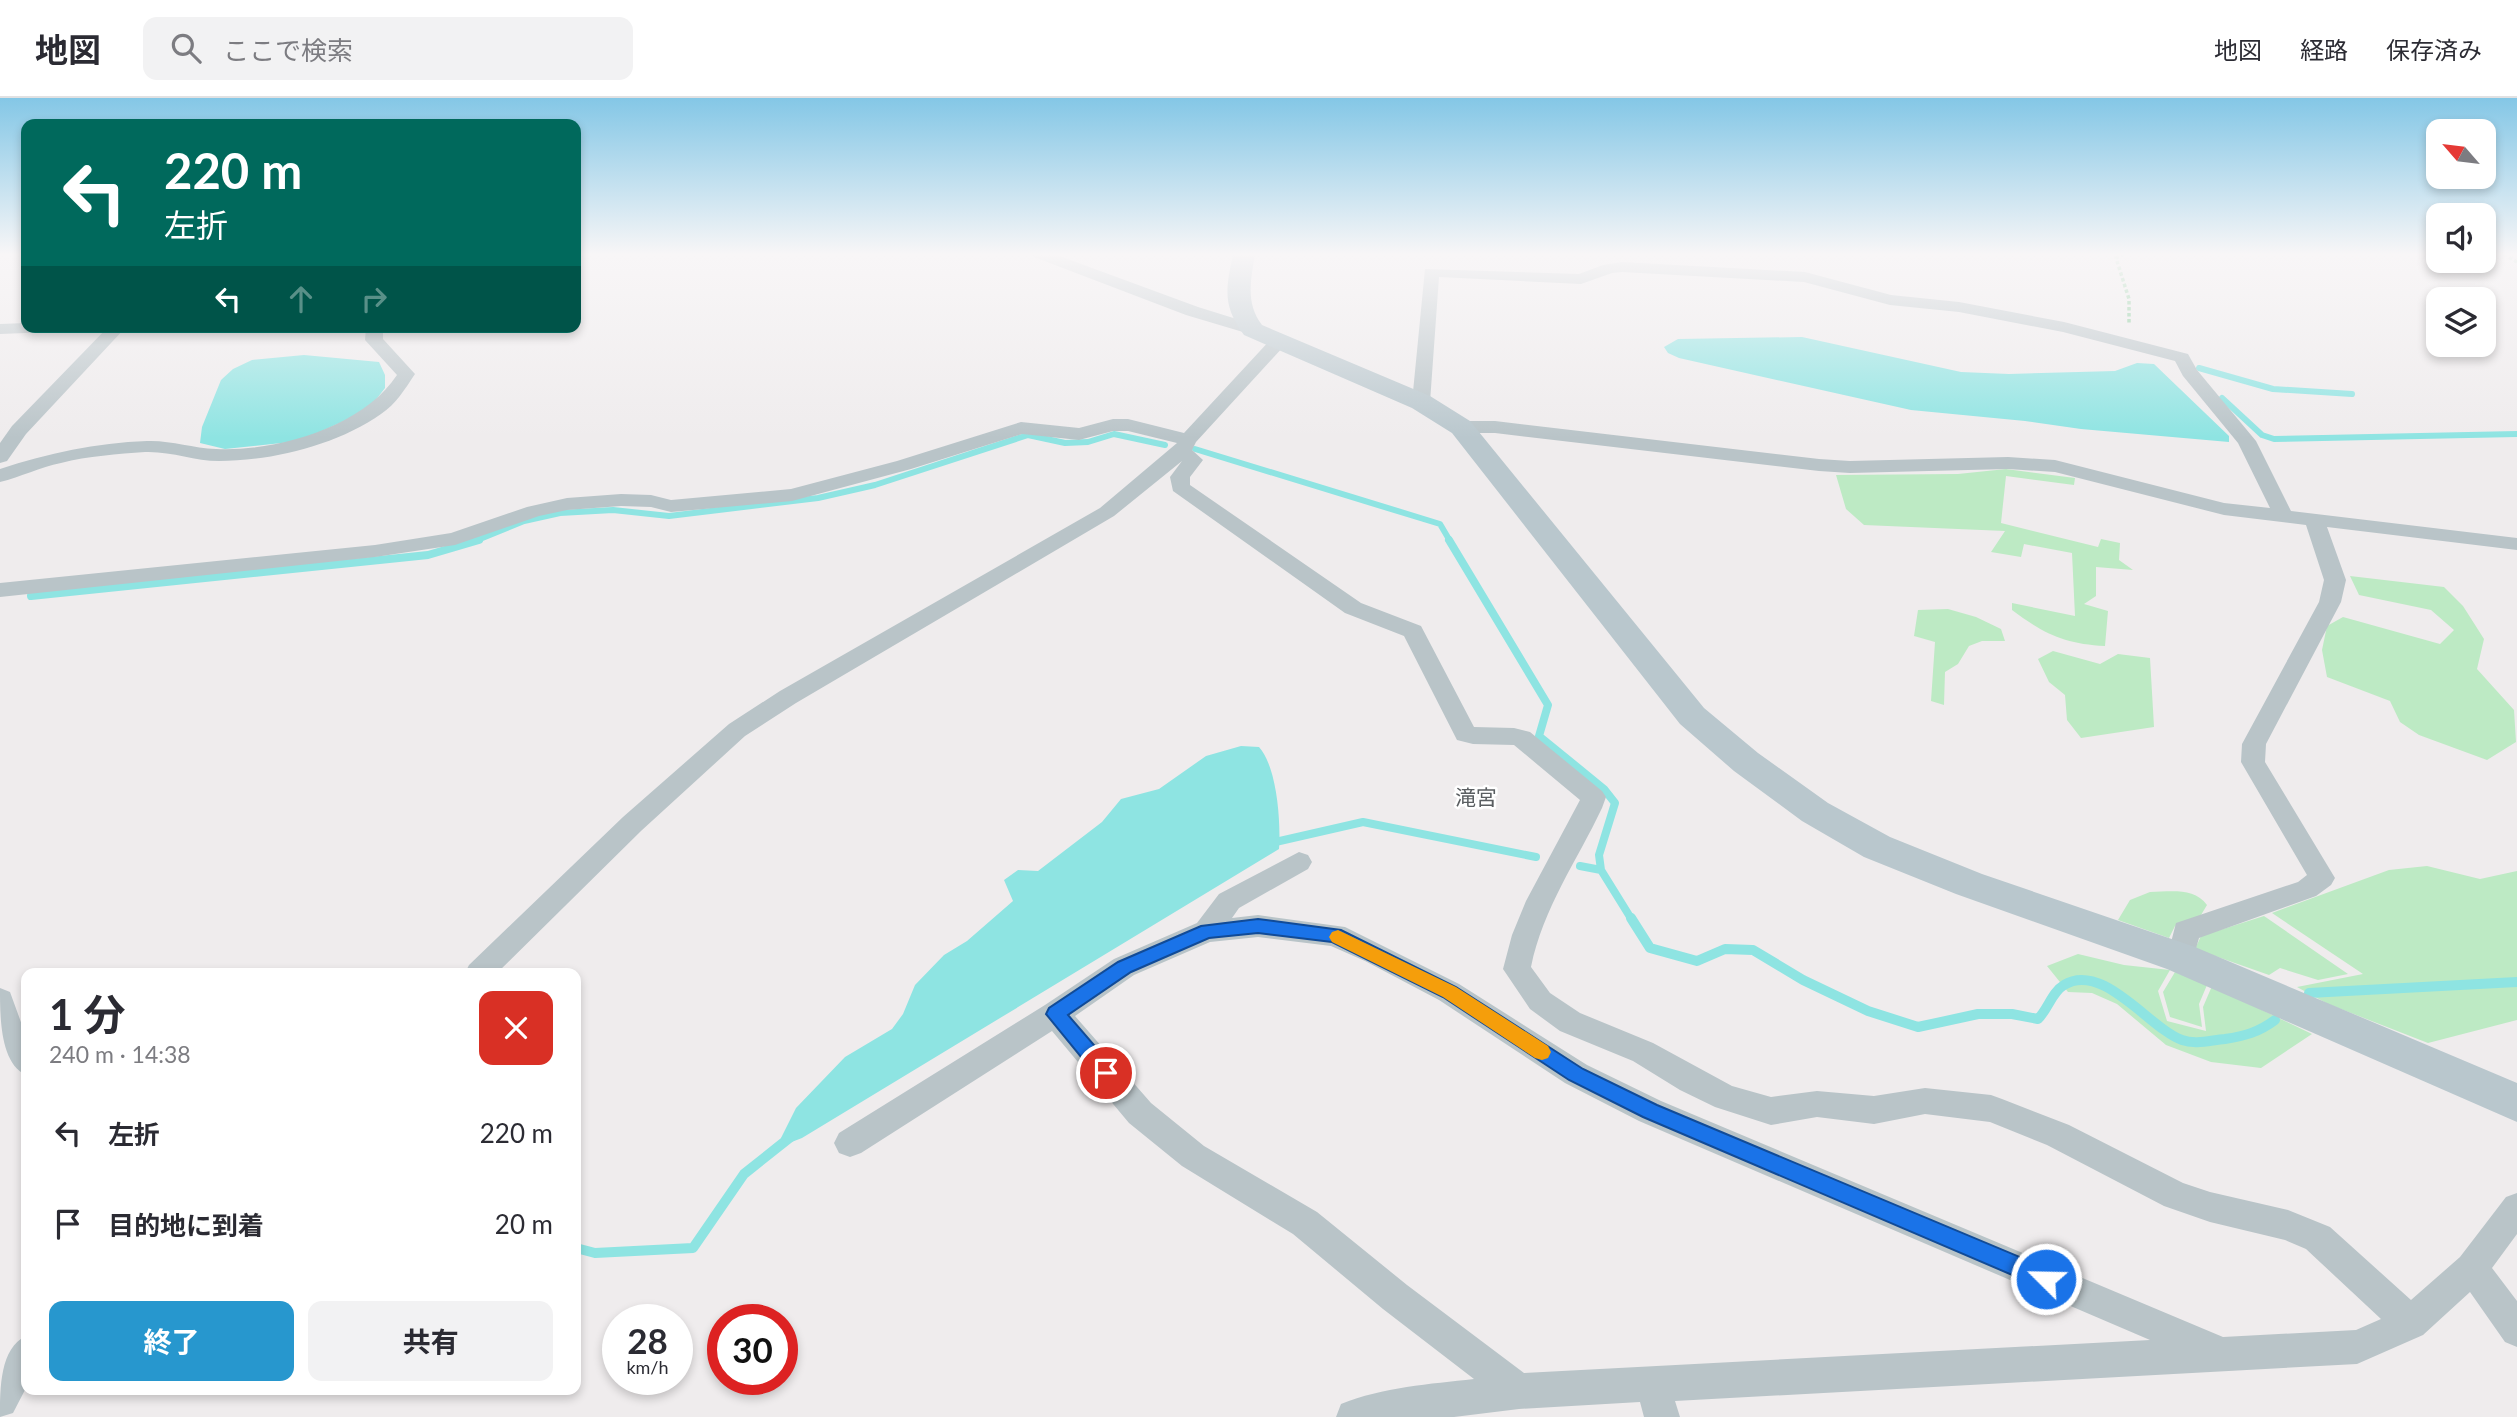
<!DOCTYPE html>
<html lang="ja">
<meta charset="utf-8">
<style>
:root{--surface:#fff;--page:#f2f2f3;--text:#2b2b33;--muted:#7c7c81;--line:#e1e1e2;--accent:#2797ce}
body{margin:0;font-family:Lato,"Noto Sans JP",sans-serif;background:var(--page);color:var(--text);height:100vh;display:flex;flex-direction:column;font-size:26px;white-space:nowrap}
*{box-sizing:border-box;margin:0}
p{font-size:23px;color:var(--muted)}
.icon{flex:none;width:38px;height:38px;fill:none;stroke:currentColor;stroke-width:2;stroke-linecap:round;stroke-linejoin:round}
.map{position:relative;flex:1;overflow:hidden}
.sheet{position:absolute;left:21px;top:870px;width:560px;height:427px;display:flex;flex-direction:column;background:var(--surface);border-radius:14px;box-shadow:0 4px 10px #0003}
.sheet>*{flex:none}
.guide{position:absolute;left:21px;top:21px;width:560px;height:214px;border-radius:14px;box-shadow:0 4px 10px #0003;background:#00695c;color:#fff;overflow:hidden}
.needle{width:46px;rotate:298deg}
.controls{position:absolute;left:2426px;top:21px;display:grid;gap:14px}
.controls a{display:grid;place-items:center;width:70px;height:70px;border-radius:14px;background:var(--surface);box-shadow:0 4px 10px #0003;font-size:35px}
.speed{position:absolute;left:602px;top:1206px;display:flex;gap:14px;font-size:35px;font-weight:700;text-align:center}
.speed>*{display:grid;place-content:center;width:91px;height:91px;border-radius:50%;background:var(--surface);box-shadow:0 4px 10px #0003;line-height:1}
.speed small{font-size:18px;font-weight:400}
.speed .limit{border:10px solid #d22;background:#fff;color:#111}
.pin{position:absolute;display:grid;place-items:center;width:60px;height:60px;color:#fff;margin:-30px;border:4px solid #fff;border-radius:50%;box-shadow:0 2px 7px #0007}
.me{position:absolute;width:77px;margin:-38px;rotate:293deg;stroke-linejoin:round;filter:drop-shadow(0 0 5px #0008)}
.turn{display:flex;align-items:center;gap:24px;height:147px;padding:0 28px;font-size:32px}
.turn .icon{width:91px;height:91px;stroke-width:2.5}
.turn b{display:block;font-size:49px;line-height:60px}
.lanes{display:flex;align-items:center;height:66px;padding:0 28px;background:#0003;justify-content:center;gap:35px;direction:ltr}
.lanes .off{opacity:.35}
.round{display:grid;place-items:center;flex:none;width:74px;height:74px;border-radius:14px;background:var(--page)}
.headline{display:flex;align-items:center;justify-content:space-between;height:119px;padding:0 28px}
h1{font-size:42px;font-weight:700;line-height:52px}
.cta{display:flex;gap:14px;margin-top:auto;padding:14px 28px}
.cta a{flex:1;height:80px;border-radius:14px;background:var(--accent);color:#fff;font-size:28px;font-weight:700;line-height:80px;text-align:center}
.cta a+a{background:var(--page);color:var(--text)}
ul{padding:0;list-style:none}
li{display:flex;align-items:center;gap:21px;height:91px;padding:0 28px}
li div{flex:1}
li b{display:block;font-size:26px}
li em{font-style:normal}
header{display:flex;align-items:center;gap:42px;box-sizing:border-box;height:98px;padding:0 35px;background:var(--surface);border-bottom:2px solid var(--line)}
header strong{font-size:33px}
nav{display:flex;gap:38px;margin-inline-start:auto;font-size:24px}
.search{width:490px;height:63px;background:var(--page);display:flex;align-items:center;gap:18px;box-sizing:border-box;padding:0 24px;border-radius:14px;color:var(--muted);font-size:26px}
.map>svg:first-child{display:block}
.green{fill:#bdeac4}
.water{fill:#8ee4e2}
.lines{fill:none;stroke-linecap:round;stroke-linejoin:round}
.stream-far2{stroke:#8ee4e2;stroke-width:6}
.stream-far1{stroke:#8ee4e2;stroke-width:8}
.stream{stroke:#8ee4e2;stroke-width:10}
.path{stroke:#78c58d;stroke-width:3.5;stroke-dasharray:3.5 2.5;stroke-linecap:butt}
.street{fill:#b9c4c8;fill-rule:evenodd}
.secondary{fill:#b9c7cd;fill-rule:evenodd}
.route{fill:#1a73e8;stroke:#114b97;stroke-width:2}
.slow{fill:#f59e0b}
.labels{text-anchor:middle;dominant-baseline:central;stroke-width:5;stroke-linejoin:round;paint-order:stroke}
.quarter-label{font-size:21px;fill:#5a5e61;stroke:#fff}
</style>
<header>
<strong>地図</strong>
<div class="search"><svg class="icon" aria-label="search" viewBox="0 0 24 24"><circle cx="10" cy="10" r="6"/><path d="M15 15l6 6"/></svg>ここで検索</div>
<nav><a>地図</a><a>経路</a><a>保存済み</a></nav>
</header>
<div class="map">
<svg width="2517" height="1319" viewBox="0 0 2517 1319">
<rect width="100%" height="100%" fill="#efeced"/>
<path class="green" d="M2006,371L2075,380L2074,387L2006,378L2001,425L2098,449L2101,441L2120,445L2119,462L2133,472L2096,469V498L2084,506L2108,513L2105,548C2065,546 2044,536 2012,512V505L2075,518L2072,455L2024,446L2021,459L1991,454L2005,433L1864,427L1846,411L1836,377L1958,376Z
M2350,478L2444,489L2463,508L2484,541L2477,571L2514,612L2516,644L2487,662L2419,637L2400,624L2390,603L2327,579L2322,552L2327,528L2343,519L2440,546L2454,532L2431,512L2359,497Z
M1948,511L1976,519L2001,531L2005,543H1982L1969,548L1958,566L1945,574L1944,607L1931,603L1935,544L1914,538L1918,512Z
M2053,553L2100,566L2118,556L2150,560L2154,629L2081,640L2067,622L2065,597L2049,584L2038,561Z
M2427,768L2480,781L2517,773V922L2428,945L2328,906L2297,889L2363,876L2272,815L2389,772Z
M2150,794C2170,794 2194,789 2207,807L2201,817L2175,828L2169,840L2118,822L2130,802Z
M2264,818L2348,876L2318,882L2280,870L2269,877L2195,851L2201,838Z
M2078,856L2124,867L2170,872L2158,893L2167,923L2206,933L2203,909L2212,888L2312,936L2261,970L2211,964L2166,947L2117,906L2092,895L2068,894L2047,868Z
M2175,874L2207,887L2199,906L2202,929L2170,919L2163,894Z"/>
<path class="water" d="M1802,239L1961,274L2009,276L2115,273L2137,265L2154,266L2229,338V344L2081,331L2025,323L1911,312L1679,260L1668,255L1664,249L1678,241Z
M304,257L379,264L385,277V290L368,312L300,343L225,351L200,345L202,329L221,282L233,271L252,262Z
M1241,648L1259,649C1277,669 1281,724 1279,751L802,1040L789,1045L781,1040L796,1010L845,959L892,931L903,916L915,887L944,857L967,843L1013,803L1004,782L1018,772L1038,773L1102,724L1121,701L1159,691L1206,658Z"/>
<g class="lines">
<path class="stream-far2" d="M2199,270L2273,291L2352,296
M2222,300L2262,337L2274,341L2517,336
M1195,351L1440,426L1450,443
M475,443L524,423L560,415L613,412L669,418L818,400L875,387L1028,337L1065,345L1088,344L1114,336L1165,347"/>
<path class="stream-far1" d="M1449,442L1548,607L1539,638L1604,691L1615,705L1599,757L1601,772
M31,498L428,457L479,442
M1271,745L1363,724L1536,759
M1580,768L1601,772L1632,822"/>
<path class="stream" d="M1631,820L1650,850L1697,863L1725,851L1753,852L1803,882L1868,913L1918,929L1978,916H2012L2038,921C2048,911 2052,894 2064,887C2103,863 2150,931 2182,942C2196,947 2211,942 2225,941C2245,938 2259,934 2275,922
M2309,895L2517,884
M576,1150L595,1155L693,1150L744,1076L793,1037"/>
<path class="path" d="M2124,156L2116,160L2129,201V227
M2504,156L2517,164"/>
<path class="street" d="M1032,156H1054L1198,209L1259,228L1262,232L1253,237L1186,217L1034,159Z
M1622,164L1805,174L1891,197L1959,204L2064,224L2188,256L2197,272L2256,343L2291,413L2517,440V452L2327,429L2346,482L2341,504L2266,646L2265,664L2335,780L2331,787L2316,798L2199,840L2191,868L2181,871L2171,868L2167,860L2176,825L2298,784L2307,777L2241,664L2242,646L2319,504L2324,482L2306,427L2224,417L2055,374L2008,371L1850,375L1819,373L1495,335H1461L1452,329L1461,323H1495L1819,361L1850,363L2008,359L2055,362L2224,405L2270,410L2238,345L2183,278L2175,263L2063,234L1959,214L1890,207L1804,184L1622,174L1612,175L1581,186L1439,179L1430,304L1421,309L1412,304L1425,171L1579,176L1603,167Z
M26,225V229H58L50,234L0,236V226Z
M108,229H126L26,336L7,363L0,365V345L12,328Z
M366,229H383V241L415,276C405,291 396,306 381,316C337,347 272,363 219,363C194,363 171,353 145,354C118,356 88,358 61,365C40,369 21,379 0,384V371C48,355 96,345 147,343C170,342 192,350 216,351C276,354 363,329 397,277L365,242Z
M1278,239L1287,244L1284,248L1196,344L1192,352L1203,362L1190,379V387L1361,505L1421,528L1474,629L1514,630L1530,634L1602,693L1606,699L1602,710C1577,763 1543,810 1531,869L1550,895L1580,915L1653,945L1732,988L1771,999L1817,993L1874,998L1925,990L1991,997L2002,1001L2069,1027L2183,1085L2210,1094L2288,1112L2330,1129L2411,1202L2460,1159L2506,1099L2517,1095V1136L2492,1170L2517,1203V1249L2505,1244L2470,1194L2423,1237L2357,1266L1675,1303L1680,1319H1644L1640,1304L1519,1311L1454,1319H1336L1341,1306C1383,1289 1430,1286 1474,1281L1383,1211L1293,1136L1182,1068L1129,1025L1052,933L861,1055L850,1059L839,1055L834,1045L839,1035L1045,907L1114,861L1197,825L1219,796L1299,754L1308,757L1312,764L1308,771L1239,810L1232,820L1258,817L1345,829L1459,886L1587,967L1661,1003L2223,1239L2356,1232L2381,1221L2306,1151L2285,1142L2210,1124L2164,1108L2047,1047L1990,1024L1925,1016L1874,1026L1817,1019L1771,1027L1715,1009L1680,992L1633,963L1560,933L1530,911L1503,871L1512,837L1526,803L1580,702L1514,647L1473,646L1457,642L1404,538L1345,515L1173,393L1170,379L1182,363L1114,418L796,605L745,638L641,733L497,875H465L469,867L623,719L729,626L780,593L1100,410L1177,345L1128,333H1113L1079,342L1022,336L911,371L792,403L671,414L651,409L621,408L567,412L539,418L455,447L375,459L0,499V485L375,447L451,435L527,409L567,400L621,396L651,397L671,402L791,391L897,363L1021,324L1079,330L1113,321H1128L1184,335L1272,240ZM1258,839L1331,848L1365,863L1439,902L1565,985L1639,1023L2150,1242L1524,1275L1407,1187L1317,1114L1204,1048L1151,1005L1075,918L1134,877L1210,844Z
M0,890L10,894L26,938V977C0,965 0,919 0,890Z
M26,1238V1290L13,1315L0,1319C0,1290 0,1250 26,1238Z"/>
<path class="secondary" d="M1233,156H1255C1251,181 1245,205 1262,227L1430,298L1470,323L1704,610L1758,655L1828,705L1890,739L1982,776L2195,849L2517,985V1024L2167,871L1956,796L1864,759L1802,723L1734,673L1680,626L1452,335L1412,310L1244,237C1222,207 1226,191 1233,156Z"/>
</g>
<linearGradient id="sky" x2="0" y2="1"><stop stop-color="#84c7e6"/><stop offset="0.46" stop-color="#f8f6f7"/><stop offset="1" stop-color="#f8f6f7" stop-opacity="0"/></linearGradient>
<rect width="2517" height="340" fill="url(#sky)"/>
<path class="route" d="M1258,821L1341,832L1456,889L1583,971L1657,1007L2053,1173L2056,1181L2053,1188L2046,1191L2038,1188L1643,1019L1569,982L1443,899L1332,844L1258,835L1209,840L1131,874L1068,917L1113,969L1116,975L1113,981L1106,984L1099,981L1046,916L1049,910L1118,864L1201,828Z"/>
<path class="slow" d="M1338,832L1456,889L1548,948L1551,954L1548,960L1542,962L1535,960L1443,899L1332,844L1329,839L1332,834Z"/>
<g class="labels">
<g class="quarter-label">
<text x="1476" y="698">滝宮</text>
</g>
</g>
</svg>
<div class="controls">
<a><svg class="needle" viewBox="-14 -14 28 28"><path d="M0-13l5 13h-10z" fill="#e53935"/><path d="M0 13l5-13h-10z" fill="#7c7c81"/></svg></a>
<a><svg class="icon" aria-label="sound" viewBox="0 0 24 24"><path d="M4 9h4l5-4v14l-5-4H4zM17 9q2 3 0 6"/></svg></a>
<a><svg class="icon" aria-label="layers" viewBox="0 0 24 24"><path d="M12 4l9 5-9 5-9-5zM3 14l9 5 9-5"/></svg></a>
</div>
<div class="speed"><div>28<small>km/h</small></div><div class="limit">30</div></div>
<div class="pin" style="left:1106px;top:975px;background:#d93025"><svg class="icon" aria-label="arrive" viewBox="0 0 24 24"><path d="M6 21V4h12l-3 4 3 4H6"/></svg></div>
<svg class="me" style="left:2046px;top:1181px" viewBox="-20 -20 40 40"><circle r="17" fill="#1a73e8" stroke="#fff" stroke-width="3"/><path d="M0-11L8 9 0 5-8 9z" fill="#fff"/></svg>
<div class="guide">
<div class="turn"><svg class="icon" aria-label="left" viewBox="0 0 24 24"><path d="M17 20v-9H6M10 6l-5 5 5 5"/></svg><div><b>220 m</b>左折</div></div>
<div class="lanes"><svg class="icon" aria-label="left" viewBox="0 0 24 24"><path d="M17 20v-9H6M10 6l-5 5 5 5"/></svg><svg class="icon off" aria-label="ahead" viewBox="0 0 24 24"><path d="M12 20V5M6 11l6-6 6 6"/></svg><svg class="icon off" aria-label="right" viewBox="0 0 24 24"><path d="M7 20v-9h11M14 6l5 5-5 5"/></svg></div>
</div>
<section class="sheet">
<div class="headline"><div><h1>1 分</h1><p>240 m · 14:38</p></div><a class="round" style="background:#d93025;color:#fff"><svg class="icon" aria-label="close" viewBox="0 0 24 24"><path d="M6 6l12 12M18 6L6 18"/></svg></a></div>
<ul>
<li><svg class="icon" aria-label="left" viewBox="0 0 24 24"><path d="M17 20v-9H6M10 6l-5 5 5 5"/></svg><div><b>左折</b></div><em>220 m</em></li>
<li><svg class="icon" aria-label="arrive" viewBox="0 0 24 24"><path d="M6 21V4h12l-3 4 3 4H6"/></svg><div><b>目的地に到着</b></div><em>20 m</em></li>
</ul>
<div class="cta"><a>終了</a><a>共有</a></div>
</section>
</div>
